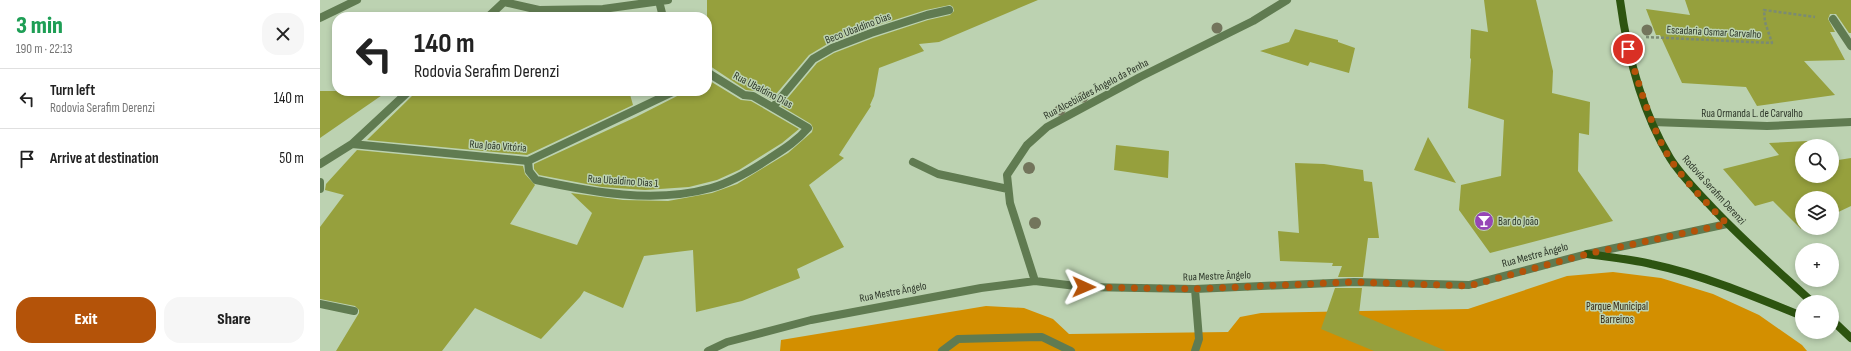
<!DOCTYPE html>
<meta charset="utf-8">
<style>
:root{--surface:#fff;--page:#f6f6f6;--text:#222;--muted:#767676;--line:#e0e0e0;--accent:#b45309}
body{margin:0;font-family:"Sofia Sans Condensed",sans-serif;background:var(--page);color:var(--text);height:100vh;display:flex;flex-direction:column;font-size:15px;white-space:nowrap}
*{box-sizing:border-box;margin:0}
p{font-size:13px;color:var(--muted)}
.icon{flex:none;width:22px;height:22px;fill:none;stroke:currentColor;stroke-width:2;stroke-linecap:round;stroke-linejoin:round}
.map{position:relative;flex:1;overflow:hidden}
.sheet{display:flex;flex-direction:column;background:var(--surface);width:320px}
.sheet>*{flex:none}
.hud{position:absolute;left:12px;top:12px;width:380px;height:84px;border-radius:16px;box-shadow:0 2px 6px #0003;background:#fff;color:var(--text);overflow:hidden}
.fabs{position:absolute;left:1475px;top:139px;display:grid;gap:8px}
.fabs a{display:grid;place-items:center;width:44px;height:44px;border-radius:50%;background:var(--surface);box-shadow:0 2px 6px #0003;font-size:20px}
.pin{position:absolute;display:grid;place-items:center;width:34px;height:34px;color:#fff;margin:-17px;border:2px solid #fff;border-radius:50%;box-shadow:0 1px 4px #0007}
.me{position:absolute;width:44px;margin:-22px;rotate:91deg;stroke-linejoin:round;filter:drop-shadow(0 0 3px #0008)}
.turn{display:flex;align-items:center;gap:14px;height:84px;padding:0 16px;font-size:18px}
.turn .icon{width:52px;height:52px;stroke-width:2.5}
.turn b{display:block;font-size:28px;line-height:34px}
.round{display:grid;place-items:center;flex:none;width:42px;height:42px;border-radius:16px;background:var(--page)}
.head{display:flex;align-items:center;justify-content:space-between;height:68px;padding:0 16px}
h1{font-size:24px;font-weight:800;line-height:30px;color:#1e9e55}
.primary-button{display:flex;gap:8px;margin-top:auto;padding:8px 16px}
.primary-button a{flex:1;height:46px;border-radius:16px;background:var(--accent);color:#fff;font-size:16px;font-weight:800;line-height:46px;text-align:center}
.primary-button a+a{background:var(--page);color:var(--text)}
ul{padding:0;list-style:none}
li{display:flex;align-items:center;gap:12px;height:60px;padding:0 16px;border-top:1px solid var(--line)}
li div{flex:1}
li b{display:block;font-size:15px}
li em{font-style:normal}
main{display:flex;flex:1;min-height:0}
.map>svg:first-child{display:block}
.green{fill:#d38f00}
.building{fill:#96a03d}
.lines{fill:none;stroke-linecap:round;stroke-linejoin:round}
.path{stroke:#7b8b73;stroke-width:2.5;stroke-dasharray:3 2;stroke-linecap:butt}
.service{stroke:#607b51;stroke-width:8}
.minor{stroke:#607b51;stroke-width:8}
.secondary{stroke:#2d5410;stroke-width:8}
.tree{fill:#73755c}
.route{stroke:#b45309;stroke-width:7;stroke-dasharray:0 12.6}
.labels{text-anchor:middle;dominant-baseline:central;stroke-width:3;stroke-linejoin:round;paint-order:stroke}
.street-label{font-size:11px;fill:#2d3629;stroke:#bcd2b1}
.poi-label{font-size:11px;fill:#2d3629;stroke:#bcd2b1;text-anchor:start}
.park-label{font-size:11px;fill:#372916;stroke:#bcd2b1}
</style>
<main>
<section class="sheet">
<div class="head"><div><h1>3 min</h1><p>190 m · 22:13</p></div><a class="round"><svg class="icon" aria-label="close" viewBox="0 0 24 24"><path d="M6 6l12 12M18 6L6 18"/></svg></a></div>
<ul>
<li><svg class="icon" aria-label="left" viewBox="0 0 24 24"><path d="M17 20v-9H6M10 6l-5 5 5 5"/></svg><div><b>Turn left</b><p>Rodovia Serafim Derenzi</p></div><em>140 m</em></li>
<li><svg class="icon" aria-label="arrive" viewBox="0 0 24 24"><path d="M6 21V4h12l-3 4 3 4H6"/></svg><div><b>Arrive at destination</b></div><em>50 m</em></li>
</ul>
<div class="primary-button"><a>Exit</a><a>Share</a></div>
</section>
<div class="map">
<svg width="1531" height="351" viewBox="0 0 1531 351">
<rect width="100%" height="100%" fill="#bcd2b1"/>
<path class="green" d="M1293,272L1341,278L1393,294L1439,315L1482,345L1487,351H460L461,340L666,306L704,308L733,319L749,334L908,332L920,317L941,313L1148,309L1247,276Z"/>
<path class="building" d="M387,0H718L619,42L599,44L604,51L559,68L554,96L550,105L551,106L519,155L524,158L489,185L524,247L477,269L480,278L422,301L376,312L373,250L324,256L303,308L264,291L260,297L221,339L155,308L122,351H16L39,313V310L35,306L0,299V227L24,195L5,190L6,184L37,150L203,166L205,174L215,185L190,224L257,245L272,213L251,193L303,200L348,201L392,193L417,184L468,153L492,132L493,128L491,124L461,106L497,63L514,53L553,38L608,20L630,15L634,11L633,7L630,5L606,10L549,28L509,43L489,55L451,100L435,91L426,90L387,64Z
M1164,0H1216L1233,71L1232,93L1270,102L1269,135L1259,133L1258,171L1293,221L1170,253L1139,210L1141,185L1181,176L1184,120L1148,108L1151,59L1150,58L1151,29L1168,32Z
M1365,0H1531V33H1529L1516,14H1510L1508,19L1515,32H1510L1525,60L1484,61L1515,95L1437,106L1426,87L1362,83L1340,35H1336L1326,9L1370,15Z
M975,29L1018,40V42L1035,48L1029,73L990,62L988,66L940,51L969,42Z
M387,81H390L421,100L431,101L479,129L462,143L419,170L397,180L369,187L325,190L282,187L219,175L214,169V164L316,117L367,91H387Z
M0,91H68L0,138Z
M94,91H309L313,105L207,155L47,140L93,95Z
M1108,137L1136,183L1094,170Z
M1487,141L1491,146H1482V176H1512V161L1531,158V206L1512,215V198H1482V228H1484L1481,229L1453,201L1435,206L1403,169L1459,155L1449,143Z
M796,145L849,151L848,178L794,170Z
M975,163L1004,164L1043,170L1044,181L1052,182L1059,238H1048L1043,277H1018L1022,266H1012L1013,263L960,261L958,231L979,233Z
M1015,288H1042L1039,314L1126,351H1054L1001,329Z"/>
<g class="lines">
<path class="path" d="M1326,37L1452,43L1445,22L1444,10L1495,17"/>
<path class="service" d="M0,18L37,0
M453,107L493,59L512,48L551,33L607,15L629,10
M208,161L209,171L216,180C272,192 334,204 391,188C412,182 432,170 450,158C464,149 477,141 488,128L433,96L424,95L390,74
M0,182V189
M0,304L34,311"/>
<path class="minor" d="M339,1L343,17
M184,2L219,10L283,9L348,0
M168,17L186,0
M1513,19L1531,46
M387,71L390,74L387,76
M1332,122L1447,126L1531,122
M32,144L208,161L355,91
M593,162L618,174L688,189
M0,164L32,144L89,91
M715,281L690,203L687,175L707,145L727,127L820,77L933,21L967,0
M875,289L879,339L875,351
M388,351L407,342L491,320L661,288L715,281L764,287L875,289L1034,282L1149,285L1267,254L1407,224
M622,351L638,339L722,337L751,351"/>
<path class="secondary" d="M1300,0C1307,52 1322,112 1350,158C1360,174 1374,188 1387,202C1420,238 1456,269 1492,302
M1267,254C1288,257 1310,259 1331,264C1383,275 1433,296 1482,316
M1512,320L1531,338"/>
</g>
<g class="tree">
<circle cx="897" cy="28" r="5.5"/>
<circle cx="1327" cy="30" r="5.5"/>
<circle cx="763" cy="97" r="5.5"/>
<circle cx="740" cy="110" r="5.5"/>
<circle cx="709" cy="168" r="6"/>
<circle cx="715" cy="223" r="6"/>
</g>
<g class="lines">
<path class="route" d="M764,287L874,289L1034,282L1149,286L1267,254L1407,224C1387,203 1366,183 1350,159C1331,128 1319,84 1308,49"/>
</g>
<defs>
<g id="bar-disc" transform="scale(1)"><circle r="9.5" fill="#9646b6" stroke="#bcd2b1"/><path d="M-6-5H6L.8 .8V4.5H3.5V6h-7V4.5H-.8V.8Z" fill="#fff"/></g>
</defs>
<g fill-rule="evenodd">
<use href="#bar-disc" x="1164" y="221"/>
</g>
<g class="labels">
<g class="street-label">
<text transform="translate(538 28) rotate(-21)">Beco Ubaldino Dias</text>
<text transform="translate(1394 32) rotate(3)">Escadaria Osmar Carvalho</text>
<text transform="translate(776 89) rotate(-28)">Rua Alcebiades Ângelo da Penha</text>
<text transform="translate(443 90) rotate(28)">Rua Ubaldino Dias</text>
<text x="1432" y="113">Rua Ormanda L. de Carvalho</text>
<text transform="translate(178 146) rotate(4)">Rua João Vitória</text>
<text transform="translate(303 181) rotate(4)">Rua Ubaldino Dias 1</text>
<text transform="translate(1394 190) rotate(48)">Rodovia Serafim Derenzi</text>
<text transform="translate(1215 255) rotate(-15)">Rua Mestre Ângelo</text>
<text transform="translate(897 276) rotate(-2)">Rua Mestre Ângelo</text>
<text transform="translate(573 292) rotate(-11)">Rua Mestre Ângelo</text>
</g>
<g class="poi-label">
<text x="1178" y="221">Bar do João</text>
</g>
<g class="park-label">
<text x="1297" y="306">Parque Municipal<tspan x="1297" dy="13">Barreiros</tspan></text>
</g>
</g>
</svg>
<div class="fabs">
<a><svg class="icon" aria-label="search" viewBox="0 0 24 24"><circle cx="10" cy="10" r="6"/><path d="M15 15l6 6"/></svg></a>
<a><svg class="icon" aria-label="layers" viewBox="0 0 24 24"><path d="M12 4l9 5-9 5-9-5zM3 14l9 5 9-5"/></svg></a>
<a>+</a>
<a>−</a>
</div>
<div class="pin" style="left:1308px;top:49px;background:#d93025"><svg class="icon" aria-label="arrive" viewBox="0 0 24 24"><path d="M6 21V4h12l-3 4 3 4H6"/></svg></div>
<svg class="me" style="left:764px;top:287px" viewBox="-20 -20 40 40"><path d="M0-17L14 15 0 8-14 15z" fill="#b45309" stroke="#fff" stroke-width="4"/></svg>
<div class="hud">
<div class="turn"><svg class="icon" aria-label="left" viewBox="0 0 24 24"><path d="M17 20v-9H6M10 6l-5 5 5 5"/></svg><div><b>140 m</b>Rodovia Serafim Derenzi</div></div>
</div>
</div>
</main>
